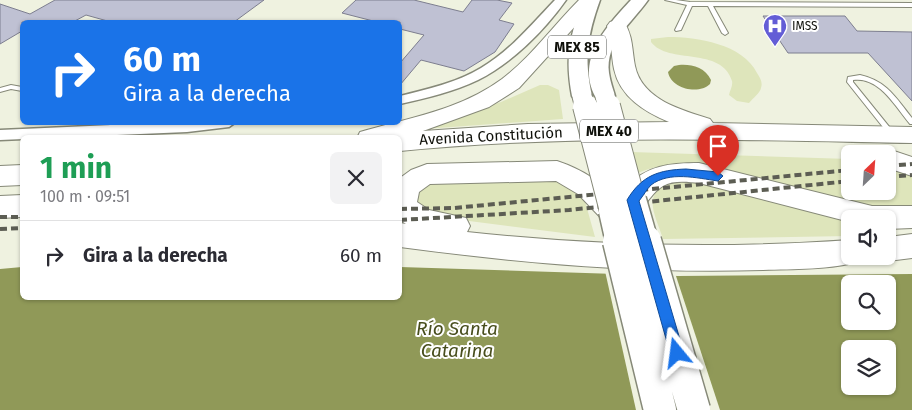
<!DOCTYPE html>
<html lang="es">
<meta charset="utf-8">
<style>
:root{--surface:#fff;--page:#f2f2f3;--text:#2b2b33;--muted:#7c7c81;--line:#e1e1e2}
body{margin:0;font-family:"Fira Sans",sans-serif;background:var(--page);color:var(--text);height:100vh;display:flex;flex-direction:column;font-size:19px;white-space:nowrap}
*{box-sizing:border-box;margin:0}
p{font-size:16px;color:var(--muted)}
.icon{flex:none;width:28px;height:28px;fill:none;stroke:currentColor;stroke-width:2;stroke-linecap:round;stroke-linejoin:round}
.map{position:relative;flex:1;overflow:hidden}
.panel{position:absolute;left:20px;top:135px;width:382px;height:165px;display:flex;flex-direction:column;background:var(--surface);border-radius:8px;box-shadow:0 1px 4px #0004}
.panel>*{flex:none}
.top-card{position:absolute;left:20px;top:20px;width:382px;height:105px;border-radius:8px;box-shadow:0 1px 4px #0004;background:#1a73e8;color:#fff;overflow:hidden}
.needle{width:32px;rotate:25deg}
.buttons{position:absolute;left:841px;top:145px;display:grid;gap:10px}
.buttons a{display:grid;place-items:center;width:55px;height:55px;border-radius:8px;background:var(--surface);box-shadow:0 1px 4px #0004;font-size:25px}
.pin{position:absolute;display:grid;place-items:center;width:42px;height:42px;color:#fff;margin:-51px -21px;border-radius:50% 50% 50% 0;rotate:-45deg;box-shadow:0 0 5px #0007}
.pin .icon{rotate:45deg}
.me{position:absolute;width:55px;margin:-28px;rotate:344deg;stroke-linejoin:round;filter:drop-shadow(0 0 4px #0008)}
.turn{display:flex;align-items:center;gap:18px;height:105px;padding:0 20px;font-size:22px}
.turn .icon{width:65px;height:65px;stroke-width:2.5}
.turn b{display:block;font-size:35px;line-height:42px}
.round{display:grid;place-items:center;flex:none;width:52px;height:52px;border-radius:8px;background:var(--page)}
.overview{display:flex;align-items:center;justify-content:space-between;height:85px;padding:0 20px}
h1{font-size:30px;font-weight:700;line-height:38px;color:#1e9e55}
ul{padding:0;list-style:none}
li{display:flex;align-items:center;gap:15px;height:70px;padding:0 20px;border-top:1px solid var(--line)}
li div{flex:1}
li b{display:block;font-size:19px}
li em{font-style:normal}
.map>svg:first-child{display:block}
.green{fill:#dee5bb}
.water{fill:#909958;fill-rule:evenodd}
.pier{fill:#eff2e0}
.building{fill:#bfc1d3;stroke:#7d7e8f}
.lines{fill:none;stroke-linecap:round;stroke-linejoin:round}
.lane-casing{stroke:#868978;stroke-width:2}
.street-casing{stroke:#868978;stroke-width:3}
.primary-casing{stroke:#868978;stroke-width:3}
.highway-casing{stroke:#868978;stroke-width:2}
.lane{fill:#fff;fill-rule:evenodd}
.street{fill:#fff;fill-rule:evenodd}
.primary{fill:#fff;fill-rule:evenodd}
.highway{fill:#fff;fill-rule:evenodd}
.rail{stroke:#5c5d53;stroke-width:4;stroke-dasharray:7 4;stroke-linecap:butt}
.primary-bridge-far1-casing{stroke:#868978;stroke-width:21;stroke-linecap:butt}
.primary-bridge-casing{stroke:#868978;stroke-width:26;stroke-linecap:butt}
.highway-bridge-far1-casing{stroke:#868978;stroke-width:29;stroke-linecap:butt}
.highway-bridge-casing{stroke:#868978;stroke-width:35;stroke-linecap:butt}
.primary-bridge-far1{stroke:#fff;stroke-width:19}
.primary-bridge{stroke:#fff;stroke-width:24}
.highway-bridge-far1{stroke:#fff;stroke-width:26}
.highway-bridge{stroke:#fff;stroke-width:32}
.route{fill:#1a73e8;stroke:#114b97}
.labels{text-anchor:middle;dominant-baseline:central;stroke-width:4;stroke-linejoin:round;paint-order:stroke}
.far-poi-label{font-size:12px;fill:#0f100a;stroke:#fff;text-anchor:start}
.shield{fill:#fff;stroke:#575854;stroke-width:1}
.shield-label{font-size:14px;font-weight:bold;fill:#0f100a}
.street-label{font-size:15px;fill:#0f100a;stroke:#fff}
.near-water-label{font-size:19px;font-style:italic;fill:#484e1d;stroke:#fff}
</style>
<div class="map">
<svg width="912" height="410" viewBox="0 0 912 410">
<rect width="100%" height="100%" fill="#eff2e0"/>
<path class="green" d="M668,37C697,37 743,44 757,73C760,78 763,82 761,88C760,93 753,98 749,103L737,101L729,95C730,90 733,86 732,81C722,46 668,65 651,42V39Z
M540,85H548L559,90L563,119L411,130L501,102Z
M631,152L850,159V191H888V164L912,175V205L888,211L703,166C678,164 662,163 638,173Z
M552,176L581,187L595,237L438,217L416,203C415,191 421,187 431,181Z
M676,181H699L850,222V236L663,239C654,211 640,192 676,181Z"/>
<path class="water" d="M679,65C691,64 705,67 711,80L710,84C699,95 671,89 668,72L674,66Z
M22,267V298H400V267L678,276L912,274V410H0V269ZM850,284H888V321H850ZM850,349H888V386H850Z"/>
<path class="pier" d="M605,271L675,273L720,410H636Z"/>
<path class="building" d="M55,0H264L234,22H111L86,15L73,22H22V31L0,44V4L30,14Z
M356,0H414L463,12L472,0H497L512,3L499,20L514,24L495,52L464,71L421,60L400,85V63L424,35L400,29V22H377L342,13Z
M763,16H845L857,31L912,32V101L868,53H788Z"/>
<g class="lines">
<g class="lane-casing">
<path id="lane" d="M665,0H676L690,2L912,3V7L713,6L728,33L725,35L722,33L708,6H692L681,30L676,31L675,30L687,5Z
M860,75C887,81 896,98 912,118V124H910C895,106 879,76 853,80V82L895,134L892,136H890L847,82L848,77Z
M11,85L22,87V91L11,89L0,92V88Z
M104,122H113L121,129L118,131Z"/>
</g>
<g class="street-casing">
<path id="street" d="M555,0H566C544,31 512,63 478,80C453,92 426,98 400,104V96C428,89 456,83 481,68C510,51 532,24 555,0Z
M179,122H236L229,127L187,132L0,140V130Z"/>
</g>
<g class="primary-casing">
<path id="primary" d="M584,0H600C587,36 584,58 592,96L589,101L582,103L575,101L572,96C565,58 569,36 584,0Z
M631,0H648C632,23 605,42 609,73C610,81 613,89 615,96L612,101L605,103L598,101C573,62 606,27 631,0Z"/>
</g>
<g class="highway-casing">
<path id="highway" d="M579,0H599L519,88L489,107L423,131L528,124L669,122C645,112 620,97 614,69C611,55 612,40 607,26L610,22L617,20L624,22C633,35 632,51 635,66C642,100 682,110 710,119L713,123L912,127V143C741,140 571,134 400,151V138H357L360,132C408,118 460,110 502,79C531,57 553,26 579,0Z
M888,149L912,157V176L888,168V154H878Z
M557,161C584,170 601,182 620,202C620,197 623,193 627,188C644,165 672,163 699,163L872,206H912V228L888,229V219H850V222L699,183C688,182 673,180 663,186C646,196 647,215 624,208L626,211L622,219L612,222L602,219L578,194L556,181L430,184L419,192L417,202L429,210L466,218L470,226L467,232C595,246 722,249 850,240V256H863L860,261C832,270 793,269 763,270C641,274 521,263 400,247V223L406,224L400,220V178L411,170L427,164Z
M22,165V185L0,186V166Z
M22,195V217L0,218V196Z
M912,234V258L888,261L878,258L877,256H888V237Z"/>
</g>
<use href="#lane" class="lane"/>
<use href="#street" class="street"/>
<use href="#primary" class="primary"/>
<use href="#highway" class="highway"/>
<path class="rail" d="M888,166L912,164
M888,177L912,175
M400,209L454,208L850,170
M0,217H22
M400,220L569,210L850,181
M0,229L22,228"/>
<g class="primary-bridge-far1-casing">
<path id="primary-bridge-far1" d="M582,96L585,108
M605,96L608,108"/>
</g>
<g class="primary-bridge-casing">
<path id="primary-bridge" d="M585,106L612,211
M608,106L633,200"/>
</g>
<g class="highway-bridge-far1-casing">
<path id="highway-bridge-far1" d="M633,200L645,242
M612,211L619,242"/>
</g>
<g class="highway-bridge-casing">
<path id="highway-bridge" d="M619,241L660,410
M645,241L694,410"/>
</g>
<use href="#primary-bridge-far1" class="primary-bridge-far1"/>
<use href="#primary-bridge" class="primary-bridge"/>
<use href="#highway-bridge-far1" class="highway-bridge-far1"/>
<use href="#highway-bridge" class="highway-bridge"/>
</g>
<path class="route" d="M686,169L718,172L723,176L718,181C697,178 669,171 651,185C647,189 643,196 639,201L684,353L682,358L677,360L672,358L670,353L627,200C642,175 659,170 686,169Z"/>
<defs>
<g id="hospital-pin" transform="scale(1.25)"><path d="M0 17L-7.5 6A9.5 9.5 0 1 1 7.5 6Z" fill="#635dd6" stroke="#fff"/><path d="M-5-5h3v3.5h4V-5h3V5h-3V1.5h-4V5h-3Z" fill="#fff"/></g>
</defs>
<g fill-rule="evenodd">
<use href="#hospital-pin" x="775" y="26"/>
</g>
<g class="labels">
<g class="far-poi-label">
<text x="792" y="26">IMSS</text>
</g>
<g class="shield">
<rect x="548" y="35.5" width="58" height="23" rx="4"/>
<rect x="580" y="119.5" width="58" height="23" rx="4"/>
</g>
<g class="shield-label">
<text x="577" y="47">MEX 85</text>
<text x="609" y="131">MEX 40</text>
</g>
<g class="street-label">
<text transform="translate(491 136) rotate(-3)">Avenida Constitución</text>
</g>
<g class="near-water-label">
<text x="457" y="328">Río Santa<tspan x="457" dy="22">Catarina</tspan></text>
</g>
</g>
</svg>
<div class="buttons">
<a><svg class="needle" viewBox="-14 -14 28 28"><path d="M0-13l5 13h-10z" fill="#e53935"/><path d="M0 13l5-13h-10z" fill="#7c7c81"/></svg></a>
<a><svg class="icon" aria-label="sound" viewBox="0 0 24 24"><path d="M4 9h4l5-4v14l-5-4H4zM17 9q2 3 0 6"/></svg></a>
<a><svg class="icon" aria-label="search" viewBox="0 0 24 24"><circle cx="10" cy="10" r="6"/><path d="M15 15l6 6"/></svg></a>
<a><svg class="icon" aria-label="layers" viewBox="0 0 24 24"><path d="M12 4l9 5-9 5-9-5zM3 14l9 5 9-5"/></svg></a>
</div>
<div class="pin" style="left:718px;top:176px;background:#d93025"><svg class="icon" aria-label="arrive" viewBox="0 0 24 24"><path d="M6 21V4h12l-3 4 3 4H6"/></svg></div>
<svg class="me" style="left:677px;top:353px" viewBox="-20 -20 40 40"><path d="M0-17L14 15 0 8-14 15z" fill="#1a73e8" stroke="#fff" stroke-width="4"/></svg>
<div class="top-card">
<div class="turn"><svg class="icon" aria-label="right" viewBox="0 0 24 24"><path d="M7 20v-9h11M14 6l5 5-5 5"/></svg><div><b>60 m</b>Gira a la derecha</div></div>
</div>
<section class="panel">
<div class="overview"><div><h1>1 min</h1><p>100 m · 09:51</p></div><a class="round"><svg class="icon" aria-label="close" viewBox="0 0 24 24"><path d="M6 6l12 12M18 6L6 18"/></svg></a></div>
<ul>
<li><svg class="icon" aria-label="right" viewBox="0 0 24 24"><path d="M7 20v-9h11M14 6l5 5-5 5"/></svg><div><b>Gira a la derecha</b></div><em>60 m</em></li>
</ul>
</section>
</div>
